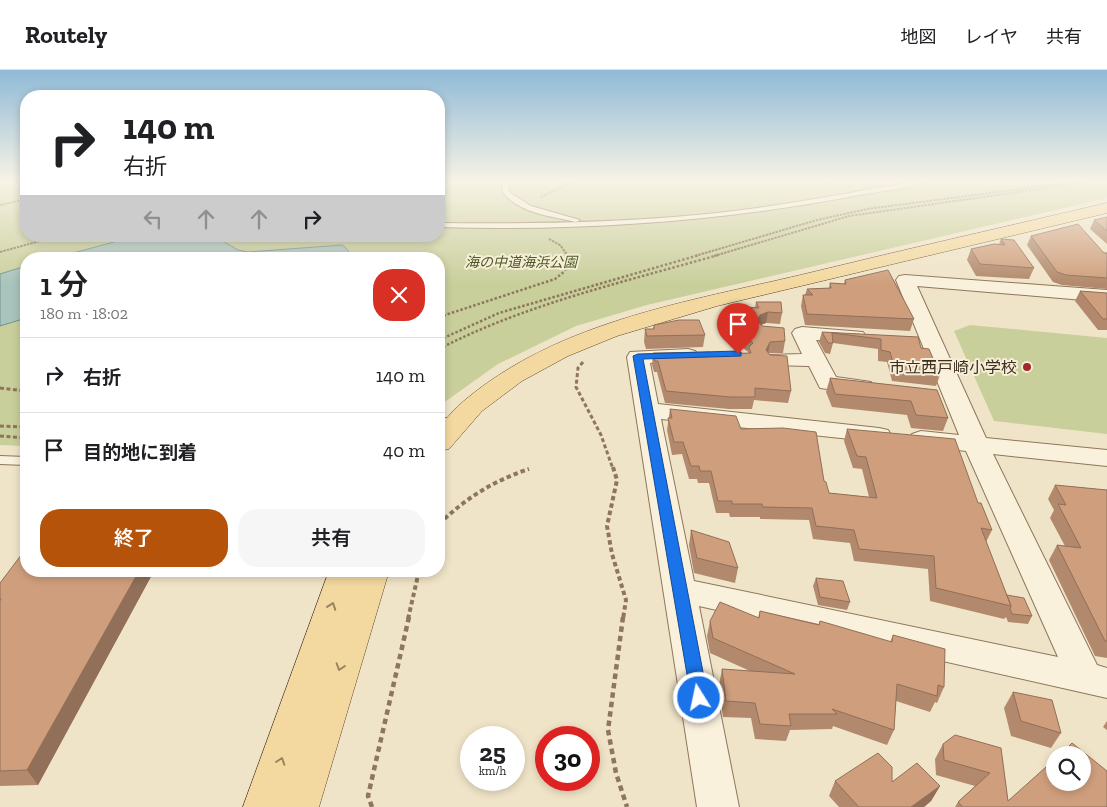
<!DOCTYPE html>
<html lang="ja">
<meta charset="utf-8">
<style>
:root{--surface:#fff;--page:#f6f6f6;--text:#202124;--muted:#757577;--line:#e0e0e0;--accent:#b45309}
body{margin:0;font-family:"Zilla Slab","Noto Sans JP",serif;background:var(--page);color:var(--text);height:100vh;display:flex;flex-direction:column;font-size:19px;white-space:nowrap}
*{box-sizing:border-box;margin:0}
p{font-size:16px;color:var(--muted)}
.icon{flex:none;width:28px;height:28px;fill:none;stroke:currentColor;stroke-width:2;stroke-linecap:round;stroke-linejoin:round}
.map{position:relative;flex:1;overflow:hidden}
.panel{position:absolute;left:20px;top:182px;width:425px;height:325px;display:flex;flex-direction:column;background:var(--surface);border-radius:20px;box-shadow:0 2px 8px #0003}
.panel>*{flex:none}
.guide{position:absolute;left:20px;top:20px;width:425px;height:152px;border-radius:20px;box-shadow:0 2px 8px #0003;background:#fff;color:var(--text);overflow:hidden}
.fabs{position:absolute;left:1046px;top:676px;display:grid;gap:10px}
.fabs a{display:grid;place-items:center;width:45px;height:45px;border-radius:50%;background:var(--surface);box-shadow:0 2px 8px #0003;font-size:25px}
.speed{position:absolute;left:460px;top:656px;display:flex;gap:10px;font-size:25px;font-weight:700;text-align:center}
.speed>*{display:grid;place-content:center;width:65px;height:65px;border-radius:50%;background:var(--surface);box-shadow:0 2px 8px #0003;line-height:1}
.speed small{font-size:12px;font-weight:400}
.speed .limit{border:8px solid #d22;background:#fff;color:#111}
.pin{position:absolute;display:grid;place-items:center;width:42px;height:42px;color:#fff;margin:-51px -21px;border-radius:50% 50% 50% 0;rotate:-45deg;box-shadow:0 0 5px #0007}
.pin .icon{rotate:45deg}
.me{position:absolute;width:55px;margin:-28px;rotate:350deg;stroke-linejoin:round;filter:drop-shadow(0 0 4px #0008)}
.turn{display:flex;align-items:center;gap:18px;height:105px;padding:0 20px;font-size:22px}
.turn .icon{width:65px;height:65px;stroke-width:2.5}
.turn b{display:block;font-size:35px;line-height:42px}
.lanes{display:flex;align-items:center;height:48px;padding:0 20px;background:#0003;justify-content:center;gap:25px;direction:ltr}
.lanes .off{opacity:.35}
.round{display:grid;place-items:center;flex:none;width:52px;height:52px;border-radius:20px;background:var(--page)}
.head{display:flex;align-items:center;justify-content:space-between;height:85px;padding:0 20px}
h1{font-size:30px;font-weight:600;line-height:38px}
.cta{display:flex;gap:10px;margin-top:auto;padding:10px 20px}
.cta a{flex:1;height:58px;border-radius:20px;background:var(--accent);color:#fff;font-size:20px;font-weight:600;line-height:58px;text-align:center}
.cta a+a{background:var(--page);color:var(--text)}
ul{padding:0;list-style:none}
li{display:flex;align-items:center;gap:15px;height:75px;padding:0 20px;border-top:1px solid var(--line)}
li div{flex:1}
li b{display:block;font-size:19px}
li em{font-style:normal}
header{display:flex;align-items:center;gap:30px;box-sizing:border-box;height:70px;padding:0 25px;background:var(--surface);border-bottom:1px solid var(--line)}
header strong{font-size:24px}
nav{display:flex;gap:28px;margin-inline-start:auto;font-size:18px}
.map>svg:first-child{display:block}
.green{fill:#c9cf9b}
.water{fill:#a9c4bc;stroke:#6f938a}
.lines{fill:none;stroke-linecap:round;stroke-linejoin:round}
.service-casing{stroke:#8d765c;stroke-width:2}
.minor-casing{stroke:#8d765c;stroke-width:2}
.primary-casing{stroke:#5b4430;stroke-width:1}
.path-far4{stroke:#8d765c;stroke-width:2;stroke-dasharray:2.5 1;stroke-linecap:butt}
.path-far3{stroke:#8d765c;stroke-width:2.5;stroke-dasharray:2.5 2;stroke-linecap:butt}
.path-far2{stroke:#8d765c;stroke-width:3;stroke-dasharray:4 2.5;stroke-linecap:butt}
.path-far1{stroke:#8d765c;stroke-width:4;stroke-dasharray:4.5 3;stroke-linecap:butt}
.path{stroke:#8d765c;stroke-width:4.5;stroke-dasharray:5.5 4;stroke-linecap:butt}
.service{fill:#faf1dc;fill-rule:evenodd}
.minor{fill:#faf1dc;fill-rule:evenodd}
.primary{fill:#f3d9a0;fill-rule:evenodd}
.wall{fill:#b2896c}
.shaded-wall{fill:#916f58}
.building{fill:#cf9f7d;stroke:#916f58}
.oneway{stroke:#988460}
.route{fill:#1a73e8;stroke:#114b97}
.poi-dot{fill:#9e2a2b;stroke:#f7eed8;stroke-width:2}
.labels{text-anchor:middle;dominant-baseline:central;stroke-width:4;stroke-linejoin:round;paint-order:stroke}
.far-park-label{font-size:14px;font-style:italic;fill:#4d5a26;stroke:#f7eed8}
.poi-label{font-size:16px;fill:#3d2e20;stroke:#f7eed8;text-anchor:end}
</style>
<header>
<strong>Routely</strong>
<nav><a>地図</a><a>レイヤ</a><a>共有</a></nav>
</header>
<div class="map">
<svg width="1107" height="737" viewBox="0 0 1107 737">
<rect width="100%" height="100%" fill="#f0e4c8"/>
<path class="green" d="M0,111H26V166H439V111H1107V128L647,235L576,256L498,294L439,336V189H26V376L0,375Z
M970,255L1107,268V364L994,351L954,261Z"/>
<path class="water" d="M136,166L216,167L238,180L248,182L342,175C349,179 349,185 356,189H51Z
M26,196V248L0,256V204Z"/>
<g class="lines">
<g class="service-casing">
<path id="service" d="M502,111H508L509,122L531,136L580,150L576,152C551,146 521,144 503,123Z
M917,111H928C918,117 869,123 854,126C717,152 579,161 439,157V153C529,154 618,153 707,144C778,137 847,123 917,111Z
M439,347L457,350L459,353L453,357L439,355Z
M0,386L26,387V395L0,394Z"/>
</g>
<g class="minor-casing">
<path id="minor" d="M905,205L1107,220V232L917,216L986,368L1107,380V396L993,384L1097,595L1107,598V628L699,536L739,737H697L627,287L630,282L688,279L695,281L699,285L695,289L650,293L658,334L879,358L888,360L891,365L888,370L879,372L661,349L694,511L1058,587L966,381L912,374L908,369L912,364L921,361L959,365L896,210L899,206Z
M802,257L863,262L866,266L863,270L856,272L816,270L836,307L871,312L874,317L871,322L863,324L820,318L809,296L768,295L765,290L768,285L802,284L792,263L795,259Z"/>
</g>
<g class="primary-casing">
<path id="primary" d="M1107,133V143L717,236L617,266L568,286L522,311L482,341L449,379L439,381V357C447,348 455,338 465,330C562,249 694,231 813,202C911,178 1009,156 1107,133Z
M329,501H389L319,737H243Z"/>
</g>
<path class="path-far4" d="M805,111H810
M823,111L834,114
M541,127L574,111
M0,135L26,129
M549,169L560,175L568,186
M0,182L58,166
M695,186L817,150L867,139L1081,111
M714,186L849,146L1096,111"/>
<path class="path-far3" d="M439,247L555,209L565,201L568,185
M439,270L499,243L699,185
M439,279C526,234 624,212 718,185"/>
<path class="path-far2" d="M583,292L578,298L576,317L601,365L613,399
M0,318L26,321
M0,356L26,357
M0,366L26,368"/>
<path class="path-far1" d="M613,397L617,410L607,456L612,484L626,530L623,549
M439,454C466,428 493,411 529,399
M408,549L419,501"/>
<path class="path" d="M623,547L608,660L616,703L627,737
M372,737L368,726L409,547"/>
<use href="#service" class="service"/>
<use href="#minor" class="minor"/>
<use href="#primary" class="primary"/>
</g>
<path class="wall" d="M1107,147V174L1090,159L1094,150Z
M1031,166L1107,183V219L1062,215L1053,212L1027,175Z
M1001,169L1034,198L1029,209L976,206L967,190L971,179L999,174Z
M845,210L914,249L910,261L805,255L801,236L803,225H805L807,219L829,218L830,213L844,214Z
M1080,221L1107,223V260H1098L1075,231Z
M756,232L782,243L780,254L766,253L761,255L785,271L783,283H768L791,321L788,333L754,330L752,339H729L665,333L657,302H654L652,295L653,283H748V282L743,278L733,250L734,239H738L739,237H755Z
M654,255L705,265L703,277L646,279L644,272L645,259H653Z
M822,262L918,267L921,278L940,305L936,316L892,311L887,292L878,291V279L833,273L830,284L825,283L819,272Z
M830,308L937,320L948,348L943,361L911,358L907,345L832,337L826,322Z
M670,339L741,359L824,411L829,423L869,427L862,399L853,398L844,371L847,359L978,433L992,460L986,472L1007,525L1032,546L1028,554L1008,552L1006,547L1004,549L930,531L928,499L854,491L850,473L813,469L809,450L760,449V447H730L729,443H716L709,413H698L697,409H689L682,384L672,385L667,360Z
M1055,415L1107,420V588L1095,586L1049,490L1057,475L1065,476L1050,448L1054,440L1048,429Z
M691,460L738,498L735,513L694,503L689,475Z
M26,501H154L38,715L0,716V513Z
M816,508L850,532L847,540L818,535L813,516Z
M760,541L819,554L820,551L890,572L893,565L944,617L937,633L935,632L930,642L896,631L894,660L887,675L833,656L832,659L790,660L786,671L755,669L751,648L723,647L719,615L722,599L750,601L710,583L707,566L710,551L758,548Z
M1013,622L1061,663L1051,678L1011,666L1004,638Z
M1107,651V660L1103,657Z
M943,674L1001,678L1008,731L1107,737H955L958,732L975,716L936,705L935,689Z
M835,711L892,712L940,716L931,731L924,737H839L829,726Z"/>
<path class="shaded-wall" d="M768,242L766,253L758,256L757,250L760,245Z
M770,272L768,283L766,280Z
M139,501H154L38,715L27,700Z
M940,716L931,731L924,737H911Z"/>
<path class="building" d="M1107,147V161L1094,150Z
M1078,154L1104,183H1107V208L1066,205L1057,202L1031,166Z
M1001,169L1014,170L1034,198L980,194L971,179L994,174L1005,175Z
M888,200L914,249L807,244L803,225H813L807,219L831,218L830,213L846,214L845,210Z
M1080,221L1107,223V249H1103Z
M756,232H781L782,243L768,242L760,245L757,250L762,256L784,258L785,271L770,272L766,280L770,285L787,286L791,321L755,318V327H730L666,321L658,291H655L653,283L710,282L711,284L751,283L749,277L753,273L745,266L734,239H739V237L759,238Z
M679,250H699L705,265L647,266L645,259H654V255Z
M822,262L918,267L921,278L929,279L940,305L895,300L890,282L881,280V269L832,263L833,273H828Z
M830,308L937,320L948,348L916,345L911,331L835,324Z
M670,339L736,346L741,359L783,358L816,362L824,411L826,412L829,423L877,428L866,387L857,386L847,359L955,369L978,433H981L992,460L981,458L1011,536L936,518L934,486L859,479L854,460L816,456L812,438L763,437L762,434H732V431H718L711,401H700L699,396H691L683,372H674L668,348H672Z
M1055,415L1107,420V571H1105L1057,475L1081,478L1058,434L1066,435Z
M691,460L729,472L738,498L697,488Z
M25,480H26V501H139L27,700L0,701V531L1,529H0V513Z
M816,508L843,511L850,532L820,527Z
M1007,525L1024,528L1032,546L1012,544L1010,539L1011,536Z
M720,532L759,548L760,541L819,555L820,551L892,572L893,565L945,579L944,617L938,615L937,626L897,614L894,660L832,639L837,644H789L791,656L760,654L755,633L726,631L722,599L795,604L713,568L710,551Z
M1013,622L1052,630L1061,663L1021,651Z
M955,665L1001,678L1008,731L1055,689V712H1082V685H1060L1072,673L1107,701V737H963L958,732L990,703L944,690L943,674Z
M878,683L892,697V712L917,693L940,716L911,737H859L835,711Z"/>
<defs><path id="oneway-chevron" d="M-2-3.5L2.5 0L-2 3.5" fill="none" stroke-width="1.6" stroke-linecap="round" stroke-linejoin="round" transform="scale(1.25)"/></defs>
<g class="oneway">
<use href="#oneway-chevron" transform="translate(332 536) rotate(-70)"/>
<use href="#oneway-chevron" transform="translate(340 597) rotate(108)"/>
<use href="#oneway-chevron" transform="translate(281 691) rotate(-72)"/>
</g>
<linearGradient id="sky" x2="0" y2="1"><stop stop-color="#8fbad6"/><stop offset="0.52" stop-color="#f8f3e6"/><stop offset="1" stop-color="#f8f3e6" stop-opacity="0"/></linearGradient>
<rect width="1107" height="214" fill="url(#sky)"/>
<path class="route" d="M738,281L741,282V286L643,289L708,628L705,634L699,636L693,634L691,628L633,286L638,284Z"/>
<circle class="poi-dot" cx="1027" cy="297" r="5"/>
<g class="labels">
<g class="far-park-label">
<text x="521" y="192">海の中道海浜公園</text>
</g>
<g class="poi-label">
<text x="1017" y="297">市立西戸崎小学校</text>
</g>
</g>
</svg>
<div class="fabs">
<a><svg class="icon" aria-label="search" viewBox="0 0 24 24"><circle cx="10" cy="10" r="6"/><path d="M15 15l6 6"/></svg></a>
</div>
<div class="speed"><div>25<small>km/h</small></div><div class="limit">30</div></div>
<div class="pin" style="left:738px;top:284px;background:#d93025"><svg class="icon" aria-label="arrive" viewBox="0 0 24 24"><path d="M6 21V4h12l-3 4 3 4H6"/></svg></div>
<svg class="me" style="left:699px;top:628px" viewBox="-20 -20 40 40"><circle r="17" fill="#1a73e8" stroke="#fff" stroke-width="3"/><path d="M0-11L8 9 0 5-8 9z" fill="#fff"/></svg>
<div class="guide">
<div class="turn"><svg class="icon" aria-label="right" viewBox="0 0 24 24"><path d="M7 20v-9h11M14 6l5 5-5 5"/></svg><div><b>140 m</b>右折</div></div>
<div class="lanes"><svg class="icon off" aria-label="left" viewBox="0 0 24 24"><path d="M17 20v-9H6M10 6l-5 5 5 5"/></svg><svg class="icon off" aria-label="ahead" viewBox="0 0 24 24"><path d="M12 20V5M6 11l6-6 6 6"/></svg><svg class="icon off" aria-label="ahead" viewBox="0 0 24 24"><path d="M12 20V5M6 11l6-6 6 6"/></svg><svg class="icon" aria-label="right" viewBox="0 0 24 24"><path d="M7 20v-9h11M14 6l5 5-5 5"/></svg></div>
</div>
<section class="panel">
<div class="head"><div><h1>1 分</h1><p>180 m · 18:02</p></div><a class="round" style="background:#d93025;color:#fff"><svg class="icon" aria-label="close" viewBox="0 0 24 24"><path d="M6 6l12 12M18 6L6 18"/></svg></a></div>
<ul>
<li><svg class="icon" aria-label="right" viewBox="0 0 24 24"><path d="M7 20v-9h11M14 6l5 5-5 5"/></svg><div><b>右折</b></div><em>140 m</em></li>
<li><svg class="icon" aria-label="arrive" viewBox="0 0 24 24"><path d="M6 21V4h12l-3 4 3 4H6"/></svg><div><b>目的地に到着</b></div><em>40 m</em></li>
</ul>
<div class="cta"><a>終了</a><a>共有</a></div>
</section>
</div>
